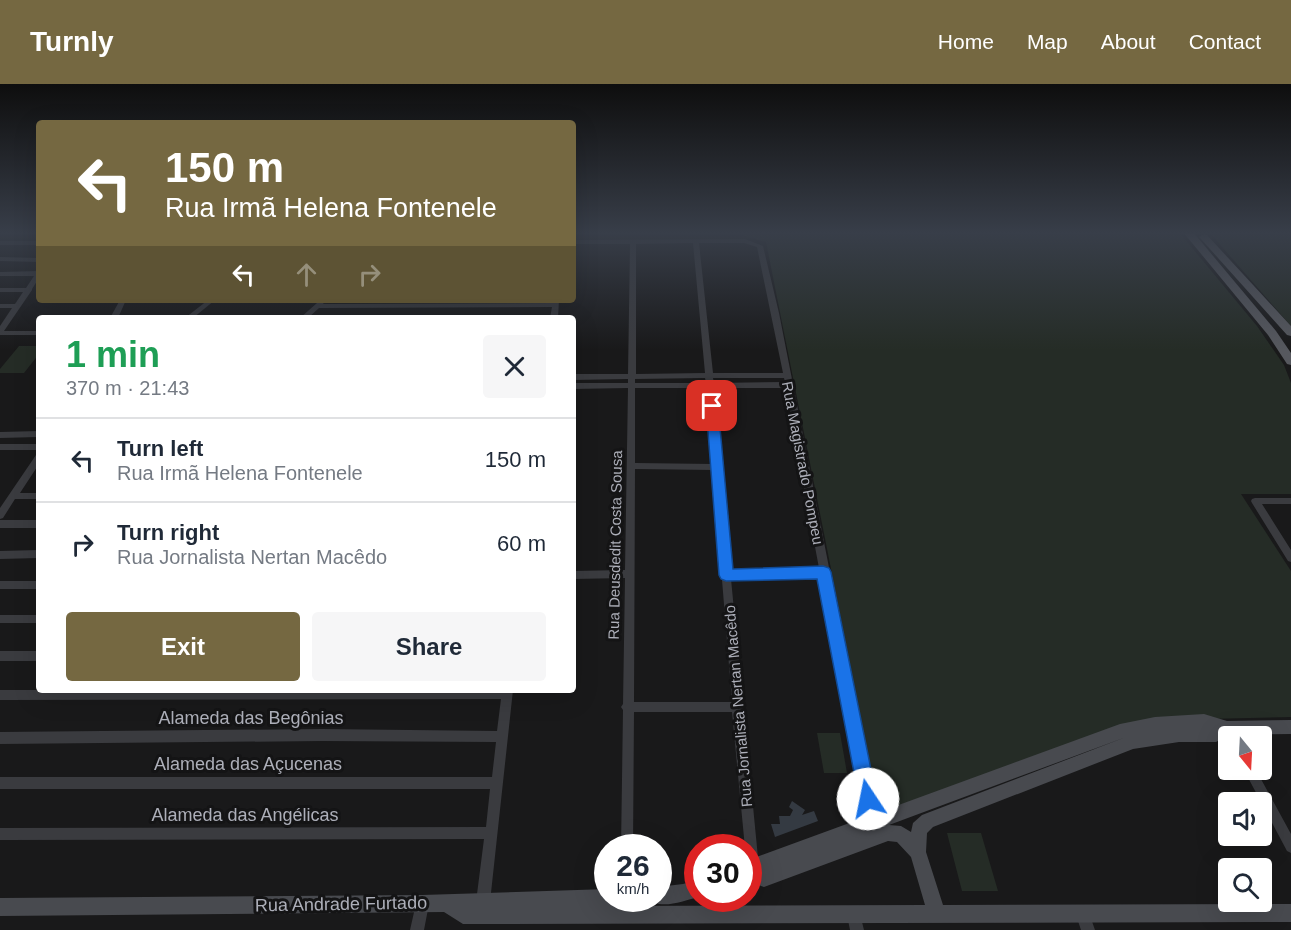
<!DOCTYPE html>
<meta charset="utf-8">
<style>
:root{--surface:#fff;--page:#f6f6f7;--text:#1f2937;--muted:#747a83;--line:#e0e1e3;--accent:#756841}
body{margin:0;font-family:Arial,sans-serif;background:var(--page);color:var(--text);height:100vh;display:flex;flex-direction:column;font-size:22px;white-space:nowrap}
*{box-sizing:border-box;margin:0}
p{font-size:20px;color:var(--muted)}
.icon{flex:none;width:33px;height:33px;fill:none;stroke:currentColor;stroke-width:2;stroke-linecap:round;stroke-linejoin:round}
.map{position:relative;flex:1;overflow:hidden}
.side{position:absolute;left:36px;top:231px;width:540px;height:378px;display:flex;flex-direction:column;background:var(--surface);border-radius:6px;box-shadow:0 6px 24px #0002}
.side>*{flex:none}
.guide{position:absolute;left:36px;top:36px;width:540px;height:183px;border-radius:6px;box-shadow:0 6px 24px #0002;background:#756841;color:#fff;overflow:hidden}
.needle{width:39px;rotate:162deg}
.buttons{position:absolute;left:1218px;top:642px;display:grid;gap:12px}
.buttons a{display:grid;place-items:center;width:54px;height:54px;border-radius:6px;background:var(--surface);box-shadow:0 6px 24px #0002;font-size:30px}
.speed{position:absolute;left:594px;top:750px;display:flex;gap:12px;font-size:30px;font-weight:700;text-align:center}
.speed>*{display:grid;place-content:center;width:78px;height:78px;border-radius:50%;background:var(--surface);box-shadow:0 6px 24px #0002;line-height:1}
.speed small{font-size:15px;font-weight:400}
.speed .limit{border:9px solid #d22;background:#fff;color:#111}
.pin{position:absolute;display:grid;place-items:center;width:51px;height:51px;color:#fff;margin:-26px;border-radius:12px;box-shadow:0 3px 9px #0006}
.me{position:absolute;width:66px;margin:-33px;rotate:349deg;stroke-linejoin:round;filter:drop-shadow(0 0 4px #0008)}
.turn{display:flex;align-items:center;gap:21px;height:126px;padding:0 30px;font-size:27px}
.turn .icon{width:78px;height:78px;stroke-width:2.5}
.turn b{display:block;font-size:42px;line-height:51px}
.lanes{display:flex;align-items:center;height:57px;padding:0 30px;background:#0003;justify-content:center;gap:30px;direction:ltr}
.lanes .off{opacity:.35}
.round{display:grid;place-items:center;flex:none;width:63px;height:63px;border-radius:6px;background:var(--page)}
.summary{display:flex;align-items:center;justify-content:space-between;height:102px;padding:0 30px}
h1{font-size:36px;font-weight:800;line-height:45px;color:#1e9e55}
.button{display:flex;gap:12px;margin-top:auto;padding:12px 30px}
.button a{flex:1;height:69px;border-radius:6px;background:var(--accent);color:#fff;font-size:24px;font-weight:800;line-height:69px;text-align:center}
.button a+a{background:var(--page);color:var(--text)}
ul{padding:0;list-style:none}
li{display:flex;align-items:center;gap:18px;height:84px;padding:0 30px;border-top:2px solid var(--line)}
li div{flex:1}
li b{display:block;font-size:22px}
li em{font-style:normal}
header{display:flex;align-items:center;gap:36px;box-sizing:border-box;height:84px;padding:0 30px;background:var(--accent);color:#fff}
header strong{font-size:28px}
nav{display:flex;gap:33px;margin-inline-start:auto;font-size:21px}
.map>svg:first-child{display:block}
.green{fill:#252c26}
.water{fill:#343a42}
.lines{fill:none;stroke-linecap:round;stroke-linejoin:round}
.street{fill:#3a3b3f;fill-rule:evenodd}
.secondary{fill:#484a4f;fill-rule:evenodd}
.primary{fill:#56585e;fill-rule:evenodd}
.route{fill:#1a73e8;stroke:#114b97;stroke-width:1.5}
.labels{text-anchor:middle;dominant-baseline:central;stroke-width:6;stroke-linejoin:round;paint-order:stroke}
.street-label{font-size:15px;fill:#adafb9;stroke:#141415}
.near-street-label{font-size:18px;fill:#adafb9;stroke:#141415}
</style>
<header>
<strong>Turnly</strong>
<nav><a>Home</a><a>Map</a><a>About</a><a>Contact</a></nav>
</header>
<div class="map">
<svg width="1291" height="846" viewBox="0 0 1291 846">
<rect width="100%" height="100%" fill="#19191a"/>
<path class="green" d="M714,148H1179L1257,242L1284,281L1291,299V410H1241L1291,487V633L1161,636L882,728L879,726L766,158L734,149Z
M1209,148H1291V242Z
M19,262H39V270L24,289H0V285Z
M817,649H840L847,689H824Z
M947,749H981L998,807H962Z"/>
<path class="water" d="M792,717L805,726L802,731L814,727L818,737L775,753L771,740H780L779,732H790L793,726L789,723Z"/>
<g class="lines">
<path class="street" d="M0,148H4L0,151Z
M745,155L763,162L779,229L879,738L877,742L873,744L869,742L867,738L821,492L731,495L759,784L757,788L753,790L748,788V764H745L732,628H634L633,764H621L623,626L621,623L623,620L625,494L573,495V487L625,486L628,304L573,305V299H628V295L573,296V290H628L630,160H573V156ZM693,159L705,289L636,290V160ZM699,159H744L757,163L783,289H713ZM705,294L706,299H635V295ZM713,294H784L785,298L714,299ZM635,304H706L713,380L635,379ZM714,304H785L819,484L731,487ZM635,385L713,386L732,618H634Z
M0,157H39V161H0Z
M0,173L39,174V178L0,177Z
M39,187V194L32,205V206L4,247H39V251H0V242L12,224H0V220H15L23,208H0V204H26L34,192H0V188Z
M120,216H126L118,234H110Z
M208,216H215L193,234H185Z
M229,216H326L323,220L552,219L553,216H559L558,234H550L552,223L319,224L308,234H300L317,219H227L226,218Z
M39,347V353L0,354V348Z
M0,360H39V366H0Z
M39,370V380L20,409H39V415H15L3,434L0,435V424L36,371Z
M1255,414H1291V420H1262L1291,466V478L1288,477L1252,419L1251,417L1252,415Z
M0,436H39V444H0Z
M39,466V474L0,475V467Z
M0,497H39V505H0Z
M0,531H39V539H0Z
M0,567H39V577H0Z
M0,606H513L490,818L488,823L483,825L478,823L476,818L484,755L0,756V744L486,743L490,705H0V693H492L496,658L322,657L0,660V648L322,645L497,647L501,615L0,616Z
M1244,686H1256L1291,750V769L1287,767Z
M422,813L427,815L429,820L424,846H410L417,815Z
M854,824L859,826L864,846H850L847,831L849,826Z
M1083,824L1088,826L1095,846H1081L1076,831L1078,826Z"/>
<path class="secondary" d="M1204,630L1227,637L1291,636V650L1229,651L1216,658H1179L1133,665L933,743L927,749L926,768L943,821L1291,820V838L463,840L444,828L0,832V814L422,811L608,805V814H618L616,820L612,822L925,821L911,773L897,758L888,757L764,803C748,797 748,792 748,776L1120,640L1155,633ZM1126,653L922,731L913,739L911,748L901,742L889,741Z
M698,796V813C684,817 666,824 652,818L650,814H658V803L683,800Z"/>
<path class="primary" d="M1183,148H1193L1276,247L1291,269V281L1287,280L1268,251Z
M1204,150L1207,151L1291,242V252L1287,251L1201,155L1199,153Z"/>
</g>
<linearGradient id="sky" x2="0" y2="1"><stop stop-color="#0e0e0e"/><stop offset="0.56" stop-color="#383e49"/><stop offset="1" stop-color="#383e49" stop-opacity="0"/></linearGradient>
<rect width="1291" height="266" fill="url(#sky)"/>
<path class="route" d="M712,318L718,322L733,485L823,482L829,484L831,488L877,715L874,721L868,724L861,721L859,715L817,495L726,497L721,495L719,491L706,322Z"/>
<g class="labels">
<g class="street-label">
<text transform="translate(803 379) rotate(79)">Rua Magistrado Pompeu</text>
<text transform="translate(615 461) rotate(-89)">Rua Deusdedit Costa Sousa</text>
<text transform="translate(738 622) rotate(-95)">Rua Jornalista Nertan Macêdo</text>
</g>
<g class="near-street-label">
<text x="251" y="634">Alameda das Begônias</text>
<text x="248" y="680">Alameda das Açucenas</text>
<text x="245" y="731">Alameda das Angélicas</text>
<text transform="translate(341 820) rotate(-1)">Rua Andrade Furtado</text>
</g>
</g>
</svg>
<div class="buttons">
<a><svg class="needle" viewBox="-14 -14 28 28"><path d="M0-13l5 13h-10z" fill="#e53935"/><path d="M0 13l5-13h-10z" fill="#747a83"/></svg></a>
<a><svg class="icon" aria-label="sound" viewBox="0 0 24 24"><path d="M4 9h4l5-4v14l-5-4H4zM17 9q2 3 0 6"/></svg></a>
<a><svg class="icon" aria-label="search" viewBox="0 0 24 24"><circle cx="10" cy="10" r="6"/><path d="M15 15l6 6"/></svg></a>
</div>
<div class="speed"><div>26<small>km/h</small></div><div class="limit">30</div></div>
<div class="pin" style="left:712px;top:322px;background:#d93025"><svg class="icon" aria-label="arrive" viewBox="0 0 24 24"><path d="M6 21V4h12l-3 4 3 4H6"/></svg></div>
<svg class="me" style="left:868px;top:715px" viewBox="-20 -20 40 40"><circle r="19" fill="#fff"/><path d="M0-13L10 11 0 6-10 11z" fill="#1a73e8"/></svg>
<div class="guide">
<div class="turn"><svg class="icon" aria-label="left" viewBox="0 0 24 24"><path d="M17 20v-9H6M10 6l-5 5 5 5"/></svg><div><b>150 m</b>Rua Irmã Helena Fontenele</div></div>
<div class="lanes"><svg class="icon" aria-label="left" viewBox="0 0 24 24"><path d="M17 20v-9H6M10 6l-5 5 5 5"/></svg><svg class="icon off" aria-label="ahead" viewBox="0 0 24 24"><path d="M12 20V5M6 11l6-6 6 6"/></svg><svg class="icon off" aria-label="right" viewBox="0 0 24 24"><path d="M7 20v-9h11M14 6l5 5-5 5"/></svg></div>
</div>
<section class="side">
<div class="summary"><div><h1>1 min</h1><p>370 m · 21:43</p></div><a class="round"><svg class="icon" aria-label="close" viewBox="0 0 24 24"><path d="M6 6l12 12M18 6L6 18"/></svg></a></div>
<ul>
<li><svg class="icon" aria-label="left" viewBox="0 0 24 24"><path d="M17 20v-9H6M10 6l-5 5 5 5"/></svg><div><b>Turn left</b><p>Rua Irmã Helena Fontenele</p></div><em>150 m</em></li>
<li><svg class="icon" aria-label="right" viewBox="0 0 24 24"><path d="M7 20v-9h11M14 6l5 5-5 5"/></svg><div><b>Turn right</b><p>Rua Jornalista Nertan Macêdo</p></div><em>60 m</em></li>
</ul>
<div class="button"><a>Exit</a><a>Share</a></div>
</section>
</div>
